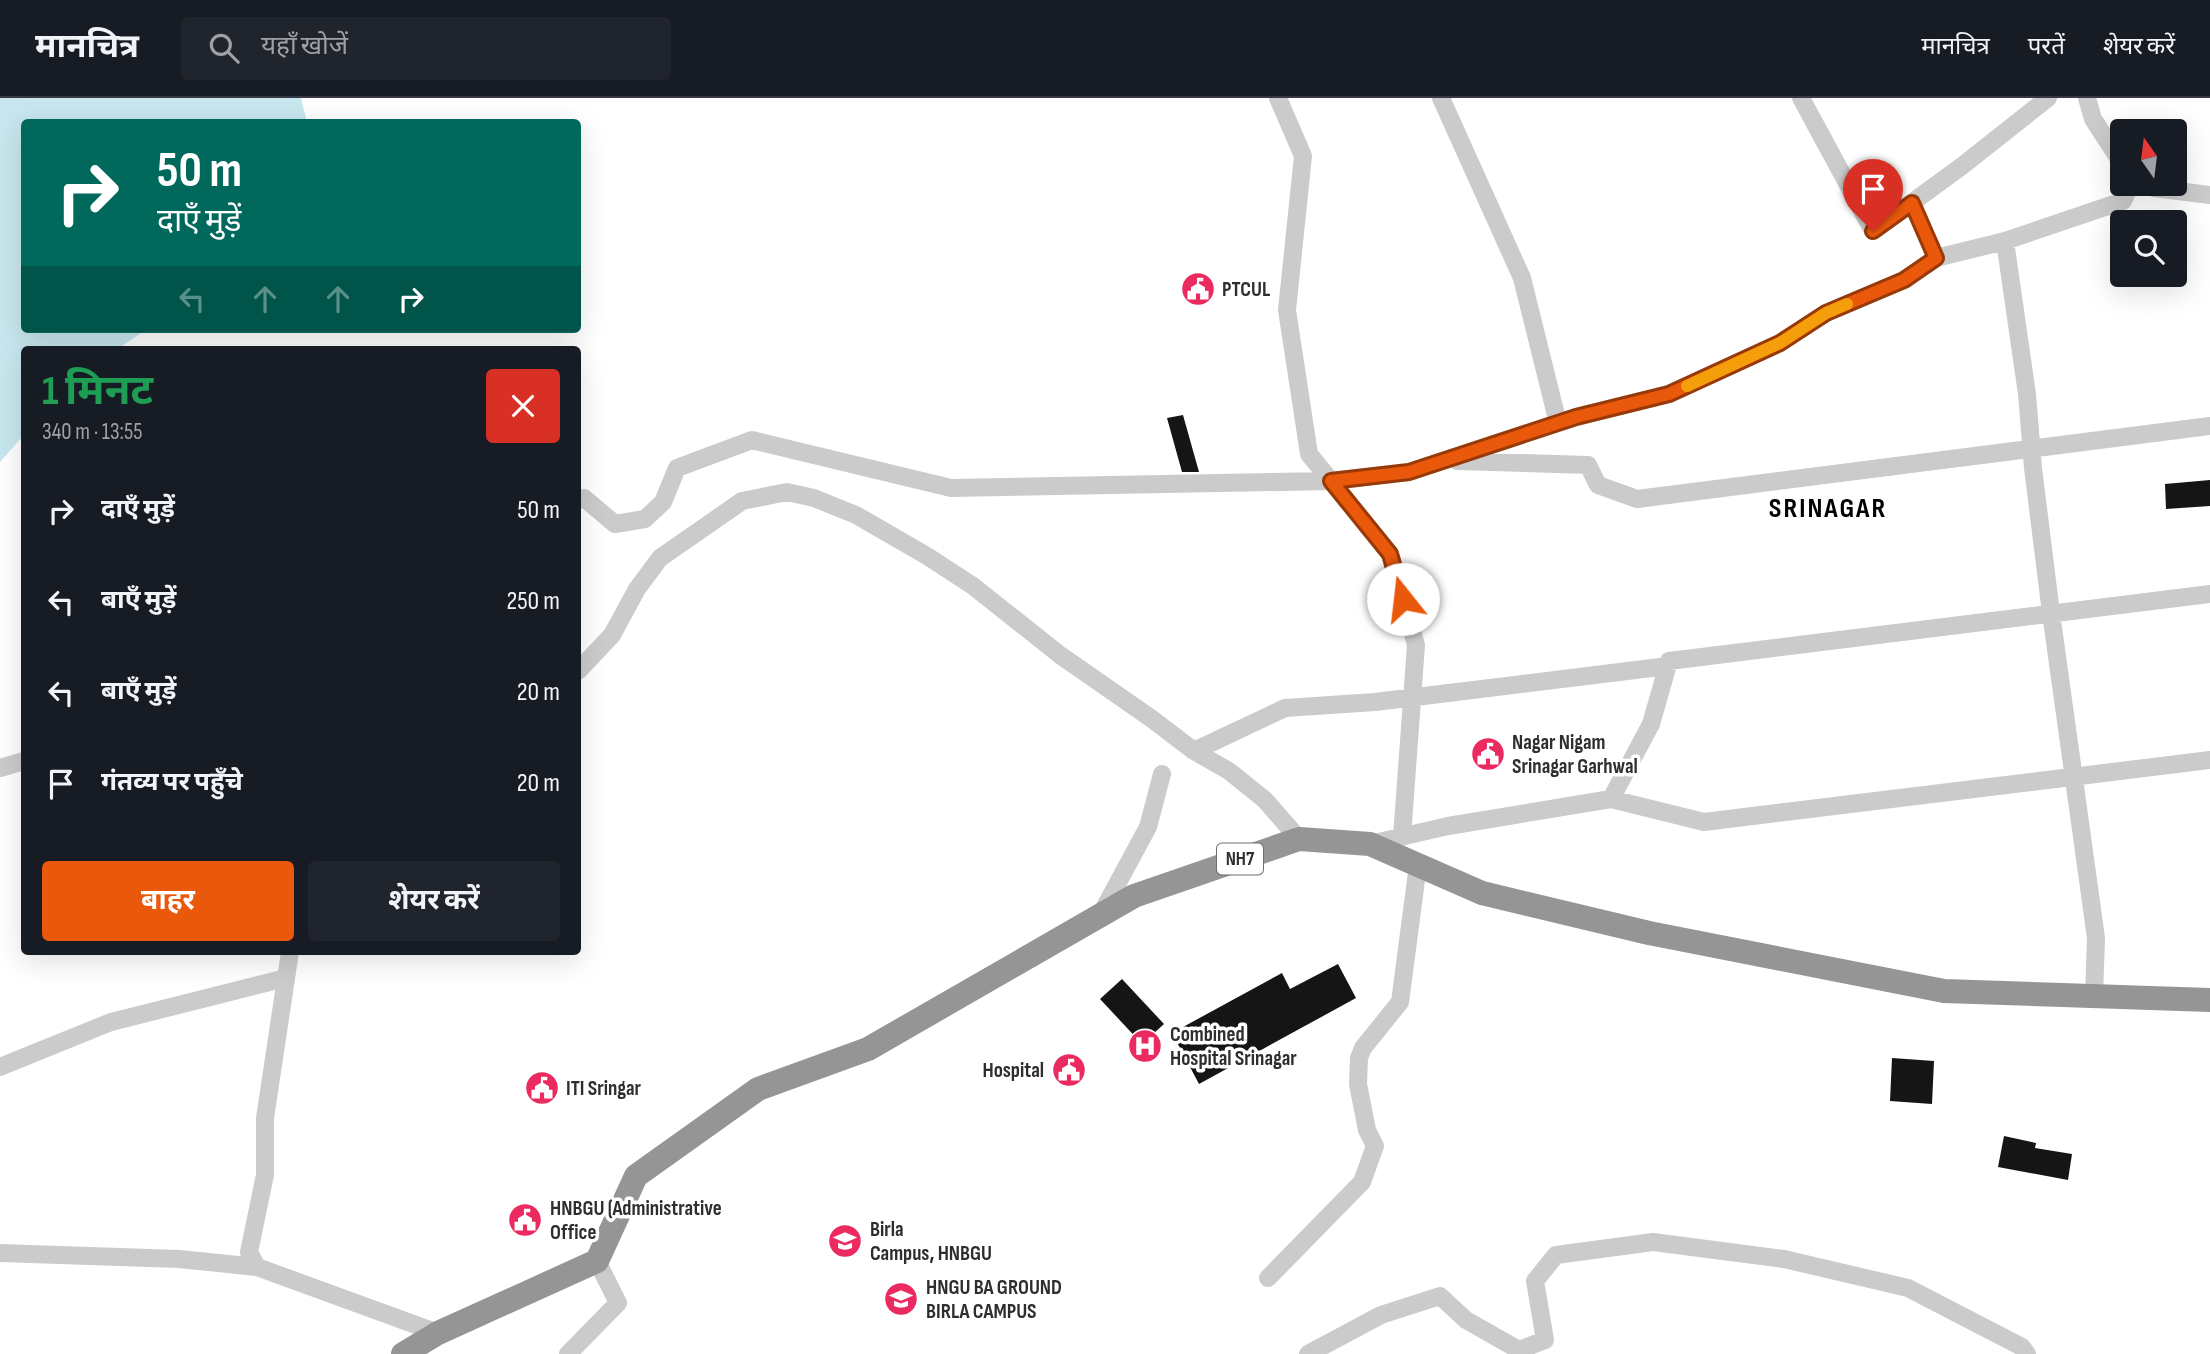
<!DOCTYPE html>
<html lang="hi">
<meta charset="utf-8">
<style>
:root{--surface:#171b24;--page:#20242c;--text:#f1f3f6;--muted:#9ea1a6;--line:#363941;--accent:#ea580c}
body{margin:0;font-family:"Sofia Sans Condensed","Noto Sans Devanagari",sans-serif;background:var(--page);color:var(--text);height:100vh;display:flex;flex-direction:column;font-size:26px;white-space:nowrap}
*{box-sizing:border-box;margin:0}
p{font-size:23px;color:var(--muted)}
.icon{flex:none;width:38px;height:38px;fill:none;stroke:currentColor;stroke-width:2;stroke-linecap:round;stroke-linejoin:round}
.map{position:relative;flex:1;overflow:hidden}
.panel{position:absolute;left:21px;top:248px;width:560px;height:609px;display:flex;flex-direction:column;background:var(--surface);border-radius:7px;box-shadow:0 7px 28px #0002}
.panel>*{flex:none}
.hud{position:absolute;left:21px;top:21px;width:560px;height:214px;border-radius:7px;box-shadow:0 7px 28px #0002;background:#00695c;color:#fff;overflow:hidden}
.needle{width:46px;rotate:346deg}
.tools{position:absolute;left:2110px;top:21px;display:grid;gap:14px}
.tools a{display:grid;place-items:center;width:77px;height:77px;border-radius:7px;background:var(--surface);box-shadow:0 7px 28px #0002;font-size:35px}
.pin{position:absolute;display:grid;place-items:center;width:60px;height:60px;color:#fff;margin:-72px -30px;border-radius:50% 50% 50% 0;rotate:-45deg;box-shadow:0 0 7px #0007}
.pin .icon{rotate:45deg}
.me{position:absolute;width:77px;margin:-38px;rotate:344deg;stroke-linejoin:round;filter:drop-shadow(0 0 5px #0008)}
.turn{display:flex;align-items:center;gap:24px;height:147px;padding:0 21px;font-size:32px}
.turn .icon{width:91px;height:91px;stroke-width:2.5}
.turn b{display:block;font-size:49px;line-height:60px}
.lanes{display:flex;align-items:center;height:66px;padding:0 21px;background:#0003;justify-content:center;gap:35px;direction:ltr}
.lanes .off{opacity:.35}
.round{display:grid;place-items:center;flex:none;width:74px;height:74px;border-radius:7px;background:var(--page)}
.overview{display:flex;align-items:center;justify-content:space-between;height:119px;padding:0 21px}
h1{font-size:42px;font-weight:700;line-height:52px;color:#1e9e55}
.button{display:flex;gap:14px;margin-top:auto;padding:14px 21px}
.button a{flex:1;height:80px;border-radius:7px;background:var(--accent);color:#fff;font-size:28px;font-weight:700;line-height:80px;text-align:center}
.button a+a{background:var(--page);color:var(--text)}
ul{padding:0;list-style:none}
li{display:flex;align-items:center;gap:21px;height:91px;padding:0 21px}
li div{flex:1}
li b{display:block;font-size:26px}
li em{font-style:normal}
header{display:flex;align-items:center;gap:42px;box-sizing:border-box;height:98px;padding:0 35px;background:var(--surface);border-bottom:2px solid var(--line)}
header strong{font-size:33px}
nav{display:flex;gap:38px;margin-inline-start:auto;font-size:24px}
.search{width:490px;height:63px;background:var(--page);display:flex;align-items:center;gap:18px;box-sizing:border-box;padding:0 24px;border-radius:7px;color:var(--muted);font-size:26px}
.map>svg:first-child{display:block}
.water{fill:#c7e6ed}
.building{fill:#151515}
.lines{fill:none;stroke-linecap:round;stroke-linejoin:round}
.minor{stroke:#cbcbcb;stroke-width:18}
.highway{stroke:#959595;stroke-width:24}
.route-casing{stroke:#983908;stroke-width:18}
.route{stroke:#ea580c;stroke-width:12}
.slow{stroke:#f59e0b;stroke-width:12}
.labels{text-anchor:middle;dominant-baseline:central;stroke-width:7;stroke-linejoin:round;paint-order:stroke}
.shield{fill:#fff;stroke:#6d6d6d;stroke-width:2}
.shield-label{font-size:19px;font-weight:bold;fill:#2e2e2e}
.poi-label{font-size:21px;font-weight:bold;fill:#2e2e2e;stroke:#fff;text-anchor:start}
.district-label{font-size:28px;font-weight:bold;letter-spacing:2px;fill:#000;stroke:#fff}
</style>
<header>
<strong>मानचित्र</strong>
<div class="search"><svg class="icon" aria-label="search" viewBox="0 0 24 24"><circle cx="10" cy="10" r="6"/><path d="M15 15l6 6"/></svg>यहाँ खोजें</div>
<nav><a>मानचित्र</a><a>परतें</a><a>शेयर करें</a></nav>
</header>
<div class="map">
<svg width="2210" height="1256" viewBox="0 0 2210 1256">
<rect width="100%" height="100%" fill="#fff"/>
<path class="water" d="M0,0H301L307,24H24V231H147L116,252H24V337L0,364Z"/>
<path class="building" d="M1183,317L1199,374H1182L1167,320Z
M2210,382V408L2166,411L2165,386Z
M1338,866L1356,900L1199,986L1172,935L1282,875L1290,891Z
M1122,881L1164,926L1142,946L1100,901Z
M1892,960L1934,963L1932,1006L1890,1003Z
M2004,1038L2036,1045L2035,1050L2072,1056L2068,1082L1998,1069Z"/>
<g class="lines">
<path class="minor" d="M1278,0L1303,58L1287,212L1309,356L1390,456L1416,547L1402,739
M1441,0L1522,180L1558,325
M1801,0L1873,133L1962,68L2048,0
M2087,0L2093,21L2123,67
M2147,86L2154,90L2210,97
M2005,143L2027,296L2033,370L2051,515L2096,840L2094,898
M1936,160L2005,143L2123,103L2131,86
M1457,363L1588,367L1598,387L1637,401L2210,328
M578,402L584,400L615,426L645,421L663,404L677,370L752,342L951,390L1331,383L1409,374L1576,319L1669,296L1780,245L1826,215L1904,182L1936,160L1912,105
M578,573L612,537L637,491L660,460L742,403L787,394L814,400L856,417L927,458L973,488L1060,557L1152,621L1194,653L1229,673L1265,702L1299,741
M1194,653L1285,610L1375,604L1668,568
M0,670L24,663
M1611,701L1651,626L1669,563L2210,496
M1370,746L1448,728L1611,701L1704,724L2210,662
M1101,816L1148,729L1162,676
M0,969L111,924L286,880
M0,1155L179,1161L257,1169L438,1235
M257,1169L249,1154L265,1077V1020L290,854
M1268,1180L1362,1084L1375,1048L1367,1032L1358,986L1359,960L1363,950L1400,904L1418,767
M568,1256L618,1205L597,1163
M1308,1256L1381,1217L1440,1198L1466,1222L1519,1252L1545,1242L1535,1183L1556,1157L1653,1144L1784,1161L1908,1190L2022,1249L2027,1256"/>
<path class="highway" d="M403,1256L438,1235L597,1163L636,1078L758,991L868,951L1134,798L1299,741L1370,746L1482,795L1649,835L1944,893L2210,902"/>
</g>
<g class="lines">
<g class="route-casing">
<path id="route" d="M1403,501L1390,456L1331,383L1409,374L1576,319L1669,296L1780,245L1826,215L1904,182L1936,160L1912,105L1873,133"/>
</g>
<use href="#route" class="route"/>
<path class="slow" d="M1687,288L1780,245L1826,215L1847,206"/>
</g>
<defs>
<g id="civic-disc" transform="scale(1.75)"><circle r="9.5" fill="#eb2a60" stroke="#fff"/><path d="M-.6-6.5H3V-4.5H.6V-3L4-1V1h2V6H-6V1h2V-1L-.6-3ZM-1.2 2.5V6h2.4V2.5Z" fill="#fff"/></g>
<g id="hospital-disc" transform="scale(1.75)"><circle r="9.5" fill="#eb2a60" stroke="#fff"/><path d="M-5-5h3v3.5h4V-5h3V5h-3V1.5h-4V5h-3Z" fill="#fff"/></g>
<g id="university-disc" transform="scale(1.75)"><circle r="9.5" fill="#eb2a60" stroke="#fff"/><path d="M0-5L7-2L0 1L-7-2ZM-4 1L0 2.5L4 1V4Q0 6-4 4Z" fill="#fff"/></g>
</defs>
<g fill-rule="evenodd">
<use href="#civic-disc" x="1198" y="191"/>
<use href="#civic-disc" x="1488" y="656"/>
<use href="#hospital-disc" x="1145" y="948"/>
<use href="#civic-disc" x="1069" y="972"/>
<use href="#civic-disc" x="542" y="990"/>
<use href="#civic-disc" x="525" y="1122"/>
<use href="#university-disc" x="845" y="1143"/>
<use href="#university-disc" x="901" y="1201"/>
</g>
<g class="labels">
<rect class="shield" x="1217" y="745.5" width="46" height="31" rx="5"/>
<g class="shield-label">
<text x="1240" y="761">NH7</text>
</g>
<g class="poi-label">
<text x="1222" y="191">PTCUL</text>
<text x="1512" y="644">Nagar Nigam<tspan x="1512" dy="24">Srinagar Garhwal</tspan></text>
<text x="1170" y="936">Combined<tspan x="1170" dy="24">Hospital Srinagar</tspan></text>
<text x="1044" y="972" text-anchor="end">Hospital</text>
<text x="566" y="990">ITI Sringar</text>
<text x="550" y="1110">HNBGU (Administrative<tspan x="550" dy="24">Office</tspan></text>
<text x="870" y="1131">Birla<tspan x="870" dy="24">Campus, HNBGU</tspan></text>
<text x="926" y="1189">HNGU BA GROUND<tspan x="926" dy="24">BIRLA CAMPUS</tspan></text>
</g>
<g class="district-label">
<text x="1828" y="410">SRINAGAR</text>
</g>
</g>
</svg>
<div class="tools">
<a><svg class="needle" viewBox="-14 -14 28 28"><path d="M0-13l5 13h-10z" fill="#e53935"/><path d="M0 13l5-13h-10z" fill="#9ea1a6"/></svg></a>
<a><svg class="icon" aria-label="search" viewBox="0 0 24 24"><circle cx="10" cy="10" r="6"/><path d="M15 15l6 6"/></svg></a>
</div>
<div class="pin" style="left:1873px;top:133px;background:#d93025"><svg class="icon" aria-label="arrive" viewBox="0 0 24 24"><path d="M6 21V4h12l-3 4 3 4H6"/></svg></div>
<svg class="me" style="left:1403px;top:501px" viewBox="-20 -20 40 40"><circle r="19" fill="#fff"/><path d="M0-13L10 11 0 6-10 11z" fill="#ea580c"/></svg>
<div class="hud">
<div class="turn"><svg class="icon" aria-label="right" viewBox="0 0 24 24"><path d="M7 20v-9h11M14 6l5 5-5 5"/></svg><div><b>50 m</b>दाएँ मुड़ें</div></div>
<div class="lanes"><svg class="icon off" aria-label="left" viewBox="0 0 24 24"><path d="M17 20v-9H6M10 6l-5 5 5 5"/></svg><svg class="icon off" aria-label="ahead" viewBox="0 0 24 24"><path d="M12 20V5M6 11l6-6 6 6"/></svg><svg class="icon off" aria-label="ahead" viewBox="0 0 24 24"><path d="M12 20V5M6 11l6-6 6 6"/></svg><svg class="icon" aria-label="right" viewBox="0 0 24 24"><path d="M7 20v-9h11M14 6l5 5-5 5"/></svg></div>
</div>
<section class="panel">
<div class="overview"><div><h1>1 मिनट</h1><p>340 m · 13:55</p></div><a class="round" style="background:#d93025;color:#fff"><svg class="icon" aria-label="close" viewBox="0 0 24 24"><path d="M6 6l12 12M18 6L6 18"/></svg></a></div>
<ul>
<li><svg class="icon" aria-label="right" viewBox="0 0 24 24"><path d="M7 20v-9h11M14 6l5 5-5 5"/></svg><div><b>दाएँ मुड़ें</b></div><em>50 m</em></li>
<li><svg class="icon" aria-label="left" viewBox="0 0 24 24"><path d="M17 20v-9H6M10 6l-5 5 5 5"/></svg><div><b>बाएँ मुड़ें</b></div><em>250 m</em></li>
<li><svg class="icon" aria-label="left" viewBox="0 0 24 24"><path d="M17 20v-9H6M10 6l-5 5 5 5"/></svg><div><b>बाएँ मुड़ें</b></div><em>20 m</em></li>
<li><svg class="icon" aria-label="arrive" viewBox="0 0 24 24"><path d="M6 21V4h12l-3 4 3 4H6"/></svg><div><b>गंतव्य पर पहुँचे</b></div><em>20 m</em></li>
</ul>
<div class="button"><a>बाहर</a><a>शेयर करें</a></div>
</section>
</div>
